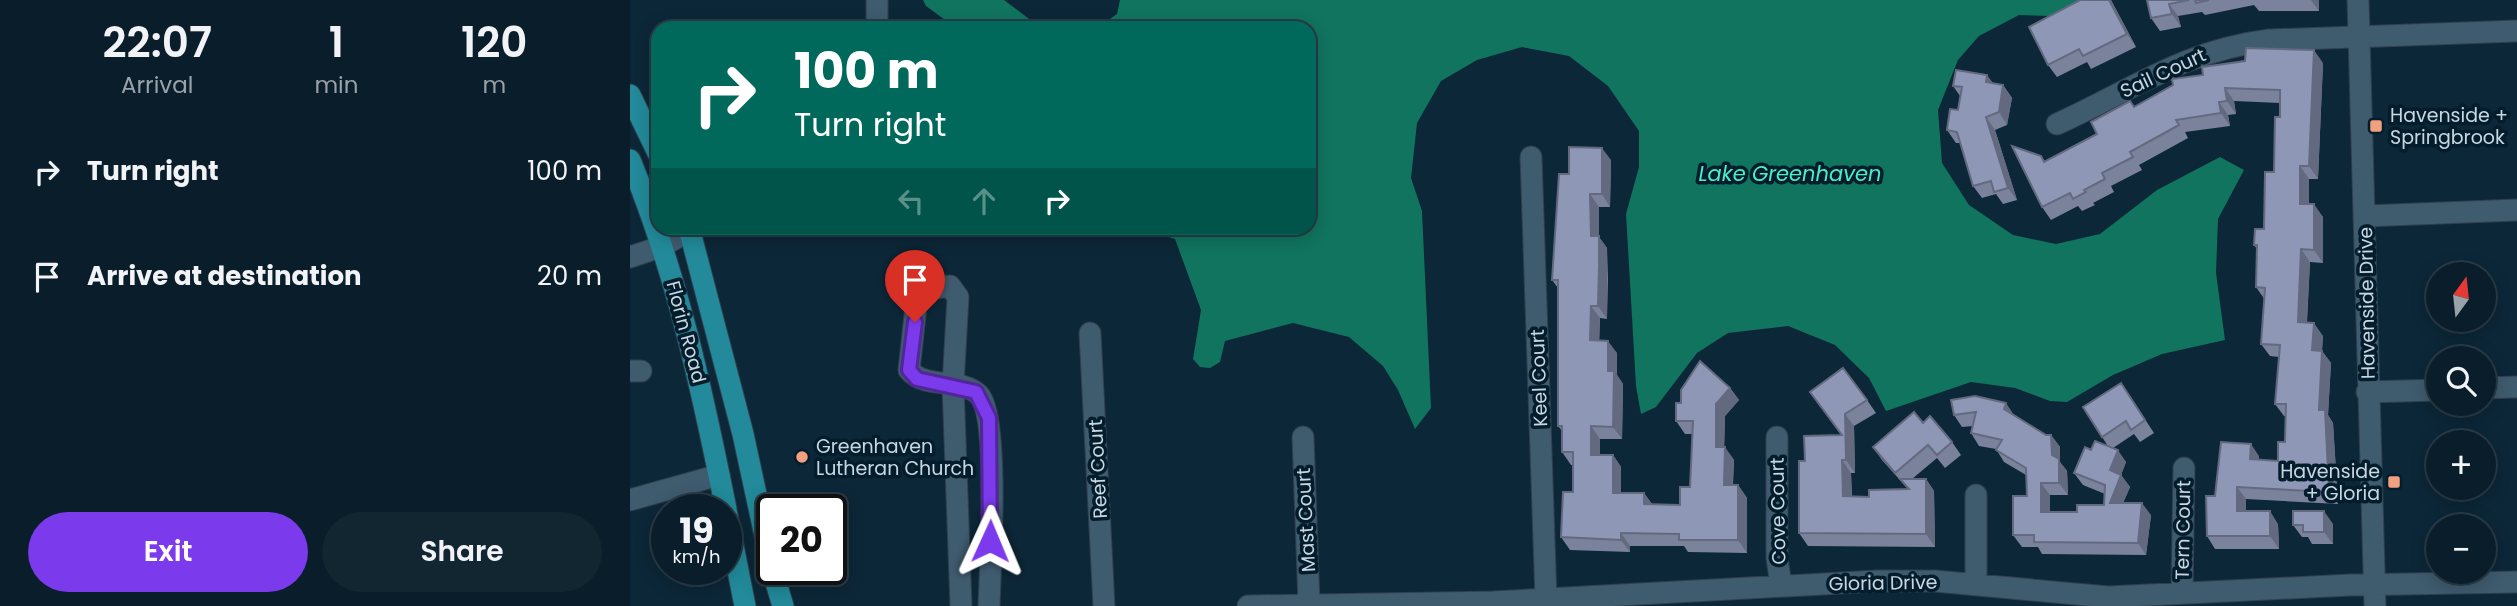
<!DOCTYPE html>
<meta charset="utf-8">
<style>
:root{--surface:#091d2a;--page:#122632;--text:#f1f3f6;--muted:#99a2a8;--line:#293b47;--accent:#7c3aed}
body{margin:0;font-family:Poppins,sans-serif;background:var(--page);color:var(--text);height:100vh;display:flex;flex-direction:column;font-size:26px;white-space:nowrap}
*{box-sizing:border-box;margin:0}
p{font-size:23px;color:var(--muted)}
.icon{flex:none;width:38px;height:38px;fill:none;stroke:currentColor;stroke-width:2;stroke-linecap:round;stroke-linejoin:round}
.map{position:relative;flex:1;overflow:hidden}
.drawer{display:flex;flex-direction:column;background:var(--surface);width:630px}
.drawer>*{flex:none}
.guide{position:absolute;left:21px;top:21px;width:665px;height:214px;border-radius:21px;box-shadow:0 4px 18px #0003,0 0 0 2px var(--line);background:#00695c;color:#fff;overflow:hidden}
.needle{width:46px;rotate:15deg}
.fabs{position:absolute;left:1796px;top:262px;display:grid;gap:14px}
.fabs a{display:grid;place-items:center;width:70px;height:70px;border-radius:50%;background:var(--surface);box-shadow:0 4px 18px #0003,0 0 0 2px var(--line);font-size:35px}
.speed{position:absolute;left:21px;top:494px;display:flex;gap:14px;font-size:35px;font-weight:700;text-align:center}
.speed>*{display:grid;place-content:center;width:91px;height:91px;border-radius:50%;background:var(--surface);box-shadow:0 4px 18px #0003,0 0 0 2px var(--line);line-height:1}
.speed small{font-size:18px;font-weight:400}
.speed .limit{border:4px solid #111;border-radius:10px;background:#fff;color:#111}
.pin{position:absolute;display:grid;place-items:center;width:60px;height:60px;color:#fff;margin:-72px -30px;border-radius:50% 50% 50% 0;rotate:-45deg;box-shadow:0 0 7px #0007}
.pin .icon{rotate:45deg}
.me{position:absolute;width:77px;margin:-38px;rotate:1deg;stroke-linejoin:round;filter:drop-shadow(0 0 5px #0008)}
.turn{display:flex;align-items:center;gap:24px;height:147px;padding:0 28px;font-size:32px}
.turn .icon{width:91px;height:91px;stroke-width:2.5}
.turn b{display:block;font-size:49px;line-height:60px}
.lanes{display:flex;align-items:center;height:66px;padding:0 28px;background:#0003;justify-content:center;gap:35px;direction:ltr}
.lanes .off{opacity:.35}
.eta{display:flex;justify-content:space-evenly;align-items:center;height:119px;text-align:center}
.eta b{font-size:42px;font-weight:600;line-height:49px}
.button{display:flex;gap:14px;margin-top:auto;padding:14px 28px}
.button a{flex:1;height:80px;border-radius:42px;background:var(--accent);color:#fff;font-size:28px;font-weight:600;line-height:80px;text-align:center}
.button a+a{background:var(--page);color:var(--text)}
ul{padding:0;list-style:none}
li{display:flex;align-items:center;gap:21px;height:105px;padding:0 28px}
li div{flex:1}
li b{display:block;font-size:26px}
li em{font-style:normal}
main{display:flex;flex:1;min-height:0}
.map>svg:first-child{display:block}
.water{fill:#10745e}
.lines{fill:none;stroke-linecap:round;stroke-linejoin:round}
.minor-casing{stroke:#303f4d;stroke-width:23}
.major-casing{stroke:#303f4d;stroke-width:23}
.minor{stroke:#3f5b6e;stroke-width:21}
.major{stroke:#228a9a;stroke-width:21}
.wall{fill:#7a829c}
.shaded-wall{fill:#636a7f}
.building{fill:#8e97b5;stroke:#636a7f;stroke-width:2}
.route-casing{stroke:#51269a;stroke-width:18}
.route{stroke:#7c3aed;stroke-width:12}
.poi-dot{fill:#f2a07f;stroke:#031d2d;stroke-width:2.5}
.labels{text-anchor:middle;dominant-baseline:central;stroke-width:7;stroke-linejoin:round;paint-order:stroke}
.street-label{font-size:19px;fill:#c8d7e2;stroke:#031d2d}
.poi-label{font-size:19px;fill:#c8d7e2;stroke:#031d2d;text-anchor:start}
.water-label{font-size:21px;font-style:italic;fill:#4beec5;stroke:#031d2d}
</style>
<main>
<section class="drawer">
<div class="eta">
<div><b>22:07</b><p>Arrival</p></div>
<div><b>1</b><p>min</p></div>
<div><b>120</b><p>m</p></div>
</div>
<ul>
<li><svg class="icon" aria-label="right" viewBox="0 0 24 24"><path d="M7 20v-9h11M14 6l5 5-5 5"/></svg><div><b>Turn right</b></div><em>100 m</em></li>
<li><svg class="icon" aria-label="arrive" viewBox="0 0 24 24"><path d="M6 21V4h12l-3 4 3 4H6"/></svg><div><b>Arrive at destination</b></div><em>20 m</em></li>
</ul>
<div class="button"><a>Exit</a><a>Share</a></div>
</section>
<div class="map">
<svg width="1887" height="606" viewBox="0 0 1887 606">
<rect width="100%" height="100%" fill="#0c2738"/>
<path class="water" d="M293,0H374L411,28H326L296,6Z
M490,0H1450L1421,16L1389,15L1349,36L1328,60L1308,110L1312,163L1339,205L1383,235L1426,244L1470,234L1527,190L1590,157L1614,170L1588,219L1586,273L1595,340L1532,354L1483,375L1437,402L1420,401L1385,388L1341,382L1256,411L1239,378L1205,345L1158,326L1098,333L1067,353L1026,407L1011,414L1006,386L996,214L1009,167V131L978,86L939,56L892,47L847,60L811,81L787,123L781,178L792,211L801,408L785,429L768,390L753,366L719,337L663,323L595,341L590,362L580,368L570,367L563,359L571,310L545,239L510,228H679V28H467L487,14Z"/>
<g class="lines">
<g class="minor-casing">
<path id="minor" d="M1728,0L1745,606
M247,28V0
M1427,124C1504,89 1553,51 1639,40L1887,31
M901,157L916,599
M1736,216L1887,210
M0,257L33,246L63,228
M460,333L474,606
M0,371H11
M1853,388L1887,387
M1737,392L1808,390
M673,437L679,603
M1147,437V558L1151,585
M0,500L89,475
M1346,584V495
M1552,592L1554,468
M331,606L323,385L328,297L320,286L291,290L287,297L279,370C296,390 330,377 348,394C370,414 360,571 359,606
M618,606L863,602L1247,581H1305L1478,597L1720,585L1887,582"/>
</g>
<g class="major-casing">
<path id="major" d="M0,95L28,153
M0,160C47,273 72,390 96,509
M59,228L113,434L142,568
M96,510L115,606
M142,569L153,606"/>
</g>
<use href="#minor" class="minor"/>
<use href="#major" class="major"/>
</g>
<path class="wall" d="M1481,0L1506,47L1461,69L1457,62L1427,77L1418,65Z
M1517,0H1689V11H1629L1624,5L1575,15L1572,12L1548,16L1551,27L1530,31L1521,18Z
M1693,63L1688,179H1679V204L1693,217V263L1680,262L1677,323L1693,336L1692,351L1701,363L1698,415L1703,423L1708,504L1616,499V511L1648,524L1649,549H1585L1577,536L1585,496L1629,456V460L1648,461L1655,442V416H1654L1645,404L1649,357L1640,356L1631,344L1635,300L1626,287L1627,249L1624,245L1634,229L1644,172L1650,103L1604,101L1606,114L1598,115L1600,126L1555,132L1558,138L1509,165L1512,170L1481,186L1484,192L1463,203L1465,205L1452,211L1448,206L1421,220L1412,207L1411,156L1415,162L1467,134L1504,106Z
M1363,83L1373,85L1382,98L1377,125L1365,130L1387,200L1373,204L1366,194L1352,198L1343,186L1331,143H1326L1317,130L1328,110L1330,96L1323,86Z
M981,160L980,207H969V237L977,248L978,279L977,319L970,318L969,340L987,353V375L993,384L992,439H970V455H983L991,467V493H1014L1022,504L1050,505L1060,487L1062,434H1055L1046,421L1051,403L1100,388L1109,400L1095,416L1094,447L1104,460L1103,485H1108L1117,498V553L1058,552L1054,546H1000V552L940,550L931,537L943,492V465H941L932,452V431L928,426V288L922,280L939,174Z
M1180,392L1237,400L1246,413L1224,426L1225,473H1221L1222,496L1239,497L1278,489L1252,460L1243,447L1293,423L1322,442L1331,455L1315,468L1307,458L1282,479H1296L1304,491L1305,547L1178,546L1169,533L1175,461L1211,435Z
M1499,395L1524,433L1510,442L1504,434L1483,448L1496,462L1491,475L1500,487L1493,503L1521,515L1516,555L1412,554L1408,547H1392L1383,535L1397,496L1396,475L1374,462L1366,449L1349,446L1341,433L1343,426L1332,427L1324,415L1321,400L1384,415L1416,435H1421L1430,447V462L1437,471L1438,495H1420V512H1447L1474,505L1475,494L1453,485L1444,473L1461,450L1478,446L1472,437Z
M1703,524V544H1682L1678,537H1672L1663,525Z"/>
<path class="shaded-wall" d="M1479,0H1481L1506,47L1497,34Z
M1681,0H1689V11Z
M1539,4L1548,16L1551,27L1542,14Z
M1684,50L1693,63L1688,179L1679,166Z
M1357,75L1366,87L1356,82Z
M1373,85L1382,98L1377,125L1369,112Z
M1595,88L1604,101L1606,114L1597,101Z
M1589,102L1598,115L1600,126L1591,113Z
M1356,117L1365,130L1387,200L1378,188Z
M972,148L981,160L980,207L972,194Z
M1670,166L1679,179V217L1670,204Z
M960,194L969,207V237L977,248V319L968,306L961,236Z
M1684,204L1693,217V263L1684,250Z
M1671,249L1680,262L1676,335L1668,322Z
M961,306L970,318L969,353L960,340Z
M1684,323L1693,336L1691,363L1682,350Z
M978,341L987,353V375L993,384L992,439L983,427L978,371Z
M1692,351L1701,363L1698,415L1703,423L1708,504L1699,492L1689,410Z
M1100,388L1109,400L1095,416L1094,460L1086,447V404Z
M1376,403L1384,415L1374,409Z
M1215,414L1224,426L1225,473L1216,460Z
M961,426L970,439V467L961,455Z
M1421,435L1430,447V462L1437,471L1438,495L1429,483L1422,455Z
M1621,444L1629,456V472L1620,459Z
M1095,447L1104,460L1102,497L1094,485Z
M1488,450L1496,462L1491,475L1500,487L1488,515L1480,503V470Z
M983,455L991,467V506L983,493Z
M1212,460L1221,473L1222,509L1213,496Z
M1296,479L1304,491L1305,547L1296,534Z
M1411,483L1420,495V524L1411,512Z
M1108,485L1117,498V553L1108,540Z
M1607,487L1616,499V523L1607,511Z
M1014,493L1023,506L1014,504Z
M1512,503L1521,515L1516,555L1508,543Z
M1640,511L1648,524L1649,549L1640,536Z
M1694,511L1703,524V544L1694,532Z
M991,533L1000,546V552L991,540Z"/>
<path class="building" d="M1450,0H1479L1497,34L1453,56L1449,49L1418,65L1399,27Z
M1517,0H1559L1539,4L1542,14L1521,18Z
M1565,0H1579L1566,3Z
M1616,48L1684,50L1679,166H1670V204H1684V250L1671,249L1668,322L1684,323L1682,350L1692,351L1689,410H1695L1699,492L1607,487V511H1640V536H1577L1576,496H1585L1591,442L1621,444L1620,459L1648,461V442H1655L1656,404H1645L1650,345L1631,344L1635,288L1626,287L1627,245H1624L1625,229H1634L1635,172H1644L1645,117H1650V90L1595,88L1597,101L1589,102L1591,113L1546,120L1549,125L1500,152L1503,157L1472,173L1475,179L1454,190L1456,192L1443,199L1440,193L1412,207L1382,146L1411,156L1414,162L1467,134L1461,122L1500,101L1504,107L1543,85L1542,79L1573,75L1572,67L1615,61Z
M1326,70L1357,75L1356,82L1373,85L1369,112L1356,117L1378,188L1364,192L1361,181L1343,186L1327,132L1317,130L1320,109L1328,110L1332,87L1323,86Z
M939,147L972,148V194H960L961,236H969V266L968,306H961L960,340L978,341V371H984L983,427L961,426V455H983V493H1014V504L1050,505V487H1060L1063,421H1046V403H1051V390L1070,361L1100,388L1086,404V447H1095L1094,485H1108V540H1049V534L991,533V540L931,537L933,492H943V452H932V426H928V280H922L929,174H939Z
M1213,368L1237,400L1215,414L1216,460H1212L1213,496L1239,497V490L1279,489L1270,479H1296V534L1169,533V461H1175L1174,436L1212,435L1180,392Z
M1491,383L1515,420L1501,430L1496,421L1472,437L1453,407Z
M1345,396L1376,403L1374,409L1416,435H1421L1422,455L1429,459V483H1411V512H1447V505H1474L1475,485L1444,473L1455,447L1461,450L1465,441L1488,450L1480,470L1491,475L1480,503H1512L1508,543L1404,542V535H1383V496H1397L1396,468L1366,450L1372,440L1341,433L1346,412L1324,415L1321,400Z
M1284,412L1293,423L1300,416L1322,442L1307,455L1298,445L1265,473L1243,447Z
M1663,511H1694V532H1673V525H1663Z"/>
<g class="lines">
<g class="route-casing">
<path id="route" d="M285,322L279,370L287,379L346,392L359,418L360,541"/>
</g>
<use href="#route" class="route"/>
</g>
<g class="poi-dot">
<rect x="1739" y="119" width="14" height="14" rx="3.5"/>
<circle cx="172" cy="457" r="7"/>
<rect x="1757" y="475" width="14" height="14" rx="3.5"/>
</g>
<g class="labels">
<g class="street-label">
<text transform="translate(1533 73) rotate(-25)">Sail Court</text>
<text transform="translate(1737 303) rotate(-91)">Havenside Drive</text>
<text transform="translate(56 332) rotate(75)">Florin Road</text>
<text transform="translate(909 378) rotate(-92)">Keel Court</text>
<text transform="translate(468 469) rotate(-93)">Reef Court</text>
<text transform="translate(1148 511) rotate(-91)">Cove Court</text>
<text transform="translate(676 520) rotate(-93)">Mast Court</text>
<text transform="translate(1553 530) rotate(-89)">Tern Court</text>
<text transform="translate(1253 583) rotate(-1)">Gloria Drive</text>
</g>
<g class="poi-label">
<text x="1760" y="115">Havenside +<tspan x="1760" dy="22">Springbrook</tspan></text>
<text x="186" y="446">Greenhaven<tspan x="186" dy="22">Lutheran Church</tspan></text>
<text x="1750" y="471" text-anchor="end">Havenside<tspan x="1750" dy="22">+ Gloria</tspan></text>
</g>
<g class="water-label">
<text x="1160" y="173">Lake Greenhaven</text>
</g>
</g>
</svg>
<div class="fabs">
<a><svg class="needle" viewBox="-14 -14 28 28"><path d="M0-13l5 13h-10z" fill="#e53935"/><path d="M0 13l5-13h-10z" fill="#99a2a8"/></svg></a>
<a><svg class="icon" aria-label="search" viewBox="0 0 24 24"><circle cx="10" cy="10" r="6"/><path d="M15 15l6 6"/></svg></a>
<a>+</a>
<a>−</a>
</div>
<div class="speed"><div>19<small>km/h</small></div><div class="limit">20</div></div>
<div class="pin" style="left:285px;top:322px;background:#d93025"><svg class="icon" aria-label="arrive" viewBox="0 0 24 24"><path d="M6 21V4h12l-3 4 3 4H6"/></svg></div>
<svg class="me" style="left:360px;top:541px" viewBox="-20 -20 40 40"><path d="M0-17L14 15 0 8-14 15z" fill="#7c3aed" stroke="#fff" stroke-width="4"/></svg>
<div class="guide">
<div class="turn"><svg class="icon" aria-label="right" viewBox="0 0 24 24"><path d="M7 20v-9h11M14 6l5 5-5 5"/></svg><div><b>100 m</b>Turn right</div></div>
<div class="lanes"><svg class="icon off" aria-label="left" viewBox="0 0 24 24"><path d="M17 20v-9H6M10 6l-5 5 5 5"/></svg><svg class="icon off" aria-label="ahead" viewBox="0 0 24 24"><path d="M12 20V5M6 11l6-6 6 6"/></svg><svg class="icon" aria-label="right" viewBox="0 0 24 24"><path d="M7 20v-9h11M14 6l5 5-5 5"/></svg></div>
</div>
</div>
</main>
